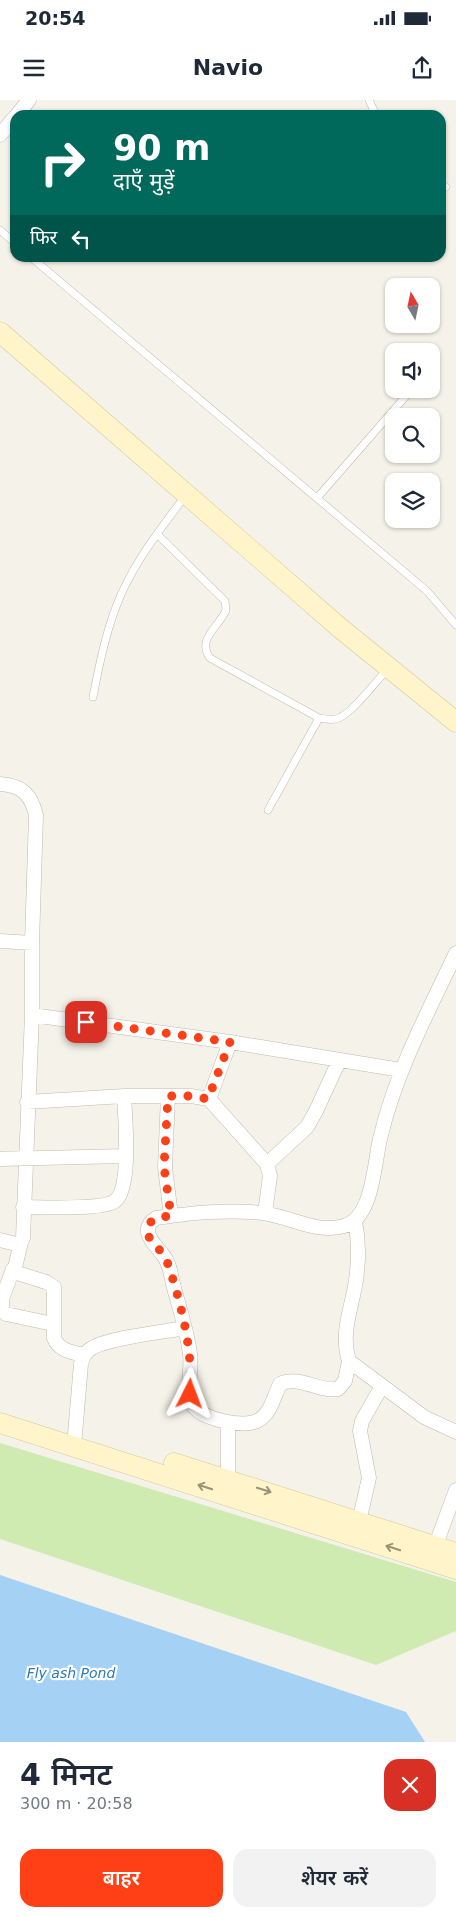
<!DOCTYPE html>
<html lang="hi">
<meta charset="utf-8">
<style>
:root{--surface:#fff;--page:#f2f2f3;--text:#1f2937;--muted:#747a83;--accent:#ff4017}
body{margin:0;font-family:"DejaVu Sans","Noto Sans Devanagari",sans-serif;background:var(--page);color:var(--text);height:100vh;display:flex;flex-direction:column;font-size:19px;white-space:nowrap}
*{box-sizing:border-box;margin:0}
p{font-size:16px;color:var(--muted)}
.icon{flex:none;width:28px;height:28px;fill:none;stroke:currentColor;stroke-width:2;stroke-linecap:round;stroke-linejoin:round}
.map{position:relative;height:1642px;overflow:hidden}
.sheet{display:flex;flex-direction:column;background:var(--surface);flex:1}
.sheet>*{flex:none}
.hud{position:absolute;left:10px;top:10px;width:436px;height:152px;border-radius:15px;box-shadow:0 1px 4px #0004;background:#00695c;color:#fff;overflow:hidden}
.needle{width:32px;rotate:351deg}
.tools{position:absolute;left:385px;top:178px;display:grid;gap:10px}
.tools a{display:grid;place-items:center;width:55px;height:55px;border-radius:10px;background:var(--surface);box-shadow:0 1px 4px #0004;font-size:25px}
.pin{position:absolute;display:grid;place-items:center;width:42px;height:42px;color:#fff;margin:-21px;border-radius:10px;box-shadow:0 2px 8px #0006}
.me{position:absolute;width:55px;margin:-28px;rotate:3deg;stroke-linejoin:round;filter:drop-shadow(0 0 4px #0008)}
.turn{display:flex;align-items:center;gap:18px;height:105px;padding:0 20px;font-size:22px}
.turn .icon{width:65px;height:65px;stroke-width:2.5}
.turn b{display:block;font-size:35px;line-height:42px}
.then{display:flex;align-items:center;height:48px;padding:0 20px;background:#0003;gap:10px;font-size:19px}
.round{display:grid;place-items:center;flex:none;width:52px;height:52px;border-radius:15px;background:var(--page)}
.overview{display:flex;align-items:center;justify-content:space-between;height:85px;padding:0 20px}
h1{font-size:30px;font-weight:600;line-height:38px}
.cta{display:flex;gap:10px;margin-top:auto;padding:10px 20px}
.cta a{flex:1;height:58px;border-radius:15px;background:var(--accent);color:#fff;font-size:20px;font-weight:600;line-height:58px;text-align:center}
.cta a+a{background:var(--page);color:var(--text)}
.status{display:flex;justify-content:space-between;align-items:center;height:35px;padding:0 25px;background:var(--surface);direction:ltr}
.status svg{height:14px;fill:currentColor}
header{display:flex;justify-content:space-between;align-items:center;height:65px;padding:0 20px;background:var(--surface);font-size:22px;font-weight:600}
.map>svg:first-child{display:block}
.green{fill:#cfebb1}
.water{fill:#a4d1f4}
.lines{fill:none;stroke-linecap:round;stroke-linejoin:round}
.lane-casing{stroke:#c1baab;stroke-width:8}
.street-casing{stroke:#c1baab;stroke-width:15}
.secondary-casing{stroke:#d7c897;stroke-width:21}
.lane{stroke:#fff;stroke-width:7}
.street{stroke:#fff;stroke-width:14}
.secondary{stroke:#fff4ca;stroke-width:20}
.oneway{stroke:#9b9379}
.route{stroke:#ff4017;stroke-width:9;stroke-dasharray:0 16.2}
.labels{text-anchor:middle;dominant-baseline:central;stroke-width:4.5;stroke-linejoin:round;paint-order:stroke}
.water-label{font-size:14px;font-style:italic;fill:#2a7abc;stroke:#fff}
</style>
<div class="status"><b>20:54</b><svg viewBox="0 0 49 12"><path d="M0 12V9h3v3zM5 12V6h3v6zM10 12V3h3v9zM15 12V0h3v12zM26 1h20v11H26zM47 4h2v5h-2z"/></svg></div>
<header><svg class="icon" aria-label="menu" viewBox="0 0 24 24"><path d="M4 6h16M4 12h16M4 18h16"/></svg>Navio<svg class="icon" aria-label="share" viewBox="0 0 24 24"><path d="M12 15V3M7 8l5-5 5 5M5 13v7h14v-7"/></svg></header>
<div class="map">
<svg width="456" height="1642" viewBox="0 0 456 1642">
<rect width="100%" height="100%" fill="#f5f2e9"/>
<path class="green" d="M0,1343L456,1482V1531L376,1565L0,1439Z"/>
<path class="water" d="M0,1475L406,1612L425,1642H0Z"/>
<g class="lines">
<g class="lane-casing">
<path id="lane" d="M369,0L376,15
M441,83L446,87
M0,130L15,143
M32,158L427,491L456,525
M317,398L412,289
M157,434L225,501L226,510C220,526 196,539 210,558L319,618C326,619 333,621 339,618C355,610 375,582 388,569
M93,597C99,566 105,536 116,507C131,466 159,431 185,396
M268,710L319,618"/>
</g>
<g class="street-casing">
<path id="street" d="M17,15L29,0
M0,35L15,17
M0,684C21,685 31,694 36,715L32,843V915L23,1138L21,1142L16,1144L0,1140
M0,841L32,843
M32,915L230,942L401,970
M168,996L165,1067L171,1116
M209,999L230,942
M27,1002L124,996H191L209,999L267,1064L270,1076L265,1113
M0,1059L125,1056
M267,1064L307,1027L316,1011L339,961
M23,1107C40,1107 104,1110 115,1101C132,1088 125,1017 124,996
M355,1121C359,1141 359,1160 356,1180C352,1208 340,1233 349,1261L424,1317L456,1332
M21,1142L14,1172L46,1182L54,1187V1238C59,1251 72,1252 84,1255
M13,1169L2,1199V1210L6,1214L53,1224
M349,1261L345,1281L338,1289C318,1292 300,1275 280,1284C274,1296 271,1313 259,1320C244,1329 200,1319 192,1304C186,1290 192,1270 190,1254C187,1230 179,1207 173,1184C171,1174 169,1162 163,1155C154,1143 138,1130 156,1118C192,1113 227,1109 262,1113C289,1116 316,1134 344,1126C373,1118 374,1064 380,1039C395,974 427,914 456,853
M228,1323V1388
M74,1346L81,1264C83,1257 85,1252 92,1248C108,1238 163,1232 185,1228
M357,1430L369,1378L360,1331L362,1321L382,1286
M432,1455L456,1390"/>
</g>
<g class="secondary-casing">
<path id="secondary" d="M0,232L340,528L456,622
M0,1323L456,1469
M174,1363L456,1453"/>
</g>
<use href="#lane" class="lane"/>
<use href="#street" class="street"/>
<use href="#secondary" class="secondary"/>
</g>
<defs><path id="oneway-shaft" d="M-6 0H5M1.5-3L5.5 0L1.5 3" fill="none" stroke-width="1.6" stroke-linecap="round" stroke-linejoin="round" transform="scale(1.25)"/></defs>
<g class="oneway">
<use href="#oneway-shaft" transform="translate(205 1387) rotate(-162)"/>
<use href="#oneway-shaft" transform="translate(264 1390) rotate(17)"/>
<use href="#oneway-shaft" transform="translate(393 1448) rotate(-162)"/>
</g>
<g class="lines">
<path class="route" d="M86,922L230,942L208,999L191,996H168L164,1067L171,1116C160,1117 149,1117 148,1130C147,1141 158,1147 164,1155C167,1160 169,1168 171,1173C183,1212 193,1253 190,1294"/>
</g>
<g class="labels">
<g class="water-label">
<text x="71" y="1573">Fly ash Pond</text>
</g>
</g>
</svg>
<div class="tools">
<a><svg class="needle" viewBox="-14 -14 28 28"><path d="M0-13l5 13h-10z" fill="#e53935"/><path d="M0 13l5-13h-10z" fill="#747a83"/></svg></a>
<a><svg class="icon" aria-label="sound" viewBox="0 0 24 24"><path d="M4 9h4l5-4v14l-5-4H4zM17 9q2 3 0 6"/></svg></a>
<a><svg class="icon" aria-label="search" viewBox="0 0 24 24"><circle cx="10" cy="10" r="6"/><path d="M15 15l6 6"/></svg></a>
<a><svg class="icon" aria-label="layers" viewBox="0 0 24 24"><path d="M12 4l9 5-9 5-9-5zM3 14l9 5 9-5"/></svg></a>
</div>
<div class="pin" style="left:86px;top:922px;background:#d93025"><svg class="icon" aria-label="arrive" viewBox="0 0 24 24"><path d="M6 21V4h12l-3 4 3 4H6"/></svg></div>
<svg class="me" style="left:190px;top:1294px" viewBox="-20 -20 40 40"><path d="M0-17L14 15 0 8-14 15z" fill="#ff4017" stroke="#fff" stroke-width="4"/></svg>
<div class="hud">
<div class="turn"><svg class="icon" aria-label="right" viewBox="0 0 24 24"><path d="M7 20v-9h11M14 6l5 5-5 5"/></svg><div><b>90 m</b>दाएँ मुड़ें</div></div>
<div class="then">फिर<svg class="icon" aria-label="left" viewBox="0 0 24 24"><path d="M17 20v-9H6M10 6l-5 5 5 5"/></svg></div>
</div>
</div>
<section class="sheet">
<div class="overview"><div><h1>4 मिनट</h1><p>300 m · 20:58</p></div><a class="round" style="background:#d93025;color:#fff"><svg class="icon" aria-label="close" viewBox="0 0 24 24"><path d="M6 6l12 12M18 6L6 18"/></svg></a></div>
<div class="cta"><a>बाहर</a><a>शेयर करें</a></div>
</section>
